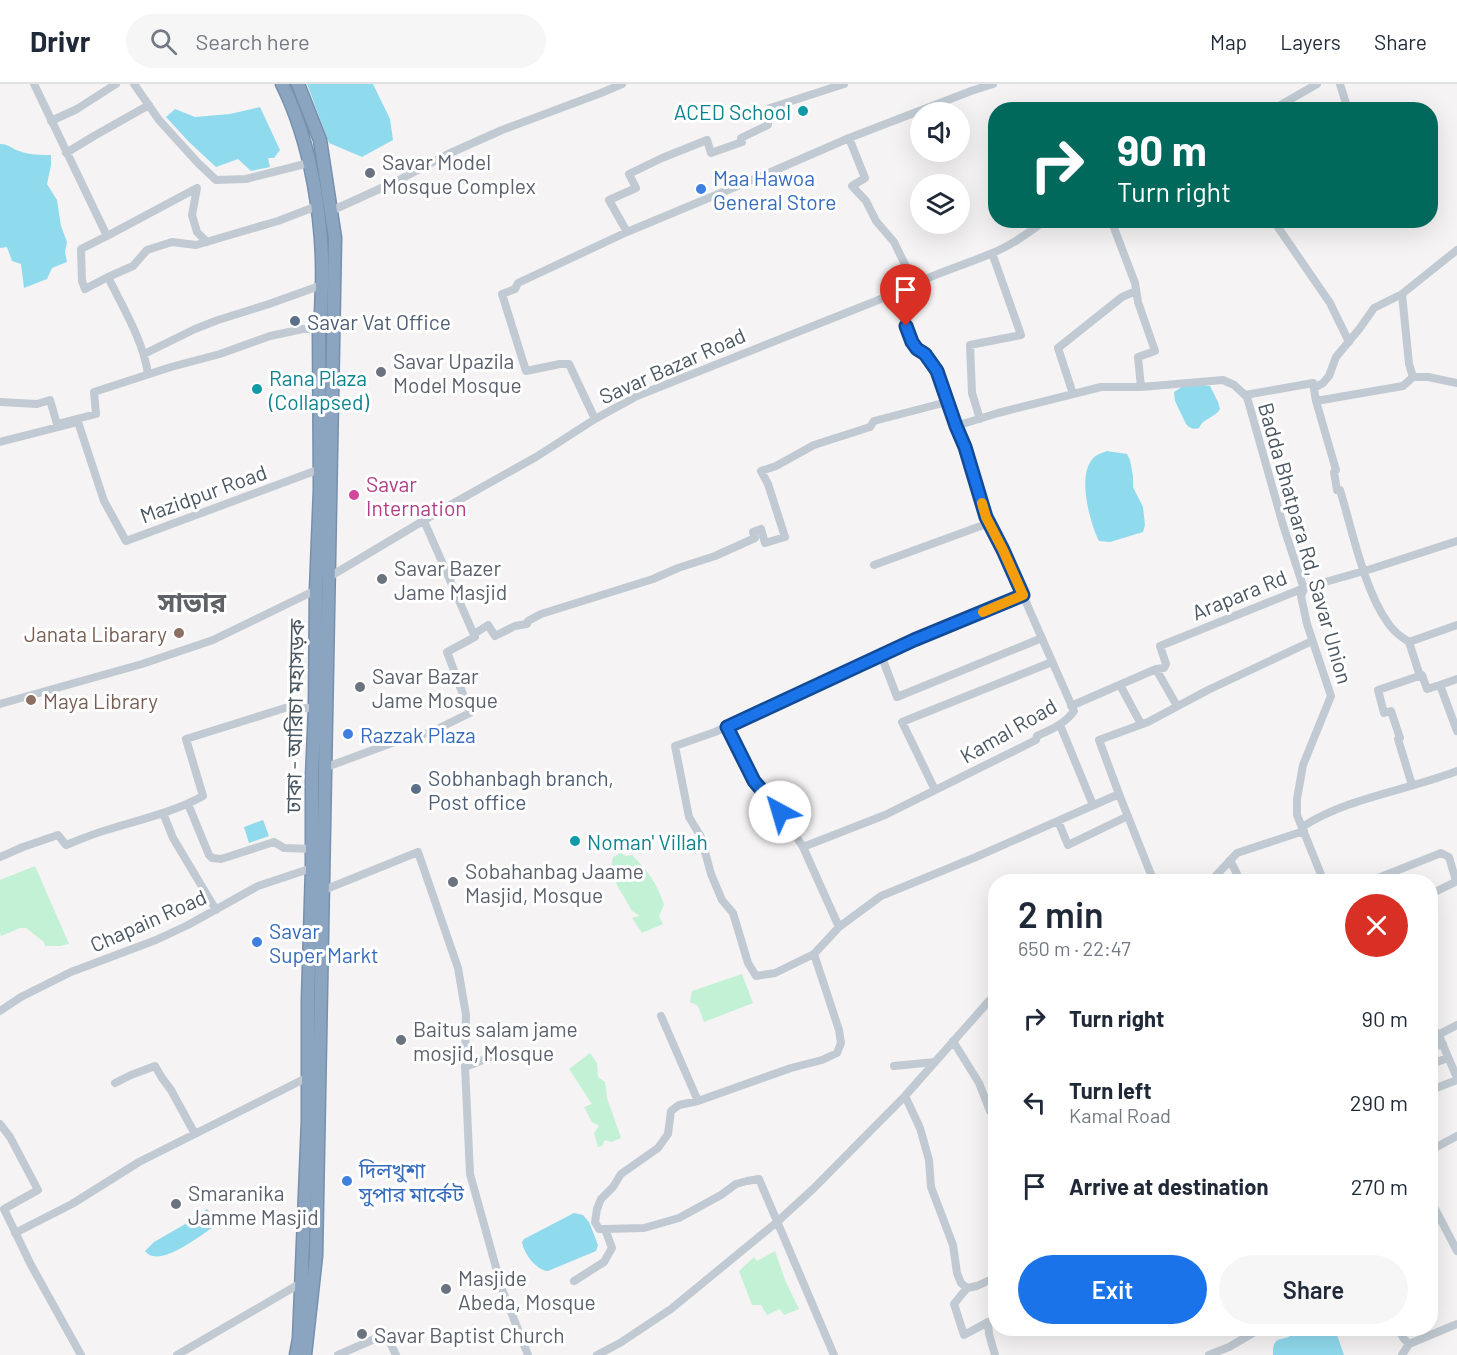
<!DOCTYPE html>
<meta charset="utf-8">
<style>
:root{--surface:#fff;--page:#f6f6f7;--text:#1f2937;--muted:#747a83;--line:#e0e1e3;--accent:#1a73e8}
body{margin:0;font-family:Barlow,"Noto Sans Bengali",sans-serif;background:var(--page);color:var(--text);height:100vh;display:flex;flex-direction:column;font-size:22px;white-space:nowrap}
*{box-sizing:border-box;margin:0}
p{font-size:20px;color:var(--muted)}
.icon{flex:none;width:33px;height:33px;fill:none;stroke:currentColor;stroke-width:2;stroke-linecap:round;stroke-linejoin:round}
.map{position:relative;flex:1;overflow:hidden}
.sheet{position:absolute;left:988px;top:790px;width:450px;height:462px;display:flex;flex-direction:column;background:var(--surface);border-radius:24px;box-shadow:0 6px 24px #0002}
.sheet>*{flex:none}
.hud{position:absolute;left:988px;top:18px;width:450px;height:126px;border-radius:24px;box-shadow:0 6px 24px #0002;background:#00695c;color:#fff;overflow:hidden}
.fabs{position:absolute;left:910px;top:18px;display:grid;gap:12px}
.fabs a{display:grid;place-items:center;width:60px;height:60px;border-radius:50%;background:var(--surface);box-shadow:0 6px 24px #0002;font-size:30px}
.pin{position:absolute;display:grid;place-items:center;width:51px;height:51px;color:#fff;margin:-62px -26px;border-radius:50% 50% 50% 0;rotate:-45deg;box-shadow:0 0 6px #0007}
.pin .icon{rotate:45deg}
.me{position:absolute;width:66px;margin:-33px;rotate:321deg;stroke-linejoin:round;filter:drop-shadow(0 0 4px #0008)}
.turn{display:flex;align-items:center;gap:21px;height:126px;padding:0 30px;font-size:27px}
.turn .icon{width:78px;height:78px;stroke-width:2.5}
.turn b{display:block;font-size:42px;line-height:51px}
.round{display:grid;place-items:center;flex:none;width:63px;height:63px;border-radius:32px;background:var(--page)}
.overview{display:flex;align-items:center;justify-content:space-between;height:102px;padding:0 30px}
h1{font-size:36px;font-weight:600;line-height:45px}
.primary-button{display:flex;gap:12px;margin-top:auto;padding:12px 30px}
.primary-button a{flex:1;height:69px;border-radius:36px;background:var(--accent);color:#fff;font-size:24px;font-weight:600;line-height:69px;text-align:center}
.primary-button a+a{background:var(--page);color:var(--text)}
ul{padding:0;list-style:none}
li{display:flex;align-items:center;gap:18px;height:84px;padding:0 30px}
li div{flex:1}
li b{display:block;font-size:22px}
li em{font-style:normal}
header{display:flex;align-items:center;gap:36px;box-sizing:border-box;height:84px;padding:0 30px;background:var(--surface);border-bottom:2px solid var(--line)}
header strong{font-size:28px}
nav{display:flex;gap:33px;margin-inline-start:auto;font-size:21px}
.search{width:420px;height:54px;background:var(--page);display:flex;align-items:center;gap:15px;box-sizing:border-box;padding:0 21px;border-radius:33px;color:var(--muted);font-size:22px}
.map>svg:first-child{display:block}
.green{fill:#c3f1d5}
.water{fill:#90daee}
.lines{fill:none;stroke-linecap:round;stroke-linejoin:round}
.highway-casing{stroke:#7690ad;stroke-width:15}
.minor{stroke:#c1cad2;stroke-width:8}
.highway{stroke:#8ba5c1;stroke-width:12}
.route-casing{stroke:#114b97;stroke-width:15}
.route{stroke:#1a73e8;stroke-width:10}
.slow{stroke:#f59e0b;stroke-width:10}
.culture-dot{fill:#0f9aa8;stroke:#fff;stroke-width:2}
.worship-dot{fill:#6b7280;stroke:#fff;stroke-width:2}
.shop-dot{fill:#3f7fe0;stroke:#fff;stroke-width:2}
.service-dot{fill:#5c6f8a;stroke:#fff;stroke-width:2}
.hotel-dot{fill:#d1479c;stroke:#fff;stroke-width:2}
.education-dot{fill:#8d6e63;stroke:#fff;stroke-width:2}
.labels{text-anchor:middle;dominant-baseline:central;stroke-width:6;stroke-linejoin:round;paint-order:stroke}
.culture-label{font-size:21px;fill:#0d838f;stroke:#fff;text-anchor:start}
.worship-label{font-size:21px;fill:#5b616d;stroke:#fff;text-anchor:start}
.shop-label{font-size:21px;fill:#366cbe;stroke:#fff;text-anchor:start}
.service-label{font-size:21px;fill:#4e5e75;stroke:#fff;text-anchor:start}
.street-label{font-size:21px;fill:#4a5661;stroke:#fff}
.hotel-label{font-size:21px;fill:#b23c85;stroke:#fff;text-anchor:start}
.education-label{font-size:21px;fill:#785e54;stroke:#fff;text-anchor:end}
.district-label{font-size:27px;font-weight:bold;fill:#5f6368;stroke:#fff}
</style>
<header>
<strong>Drivr</strong>
<div class="search"><svg class="icon" aria-label="search" viewBox="0 0 24 24"><circle cx="10" cy="10" r="6"/><path d="M15 15l6 6"/></svg>Search here</div>
<nav><a>Map</a><a>Layers</a><a>Share</a></nav>
</header>
<div class="map">
<svg width="1457" height="1271" viewBox="0 0 1457 1271">
<rect width="100%" height="100%" fill="#f5f3f3"/>
<path class="green" d="M621,769L626,772L632,771C648,787 657,799 664,821L659,832L663,840L642,849L632,834L640,832L632,827L617,801L611,784L613,773Z
M35,782L69,860L60,862H45L44,858L26,844H20L1,852L0,849V796Z
M742,890L753,919L704,938L698,922L690,918L692,907Z
M590,969L597,979L598,993L605,998L607,1014L621,1054L611,1058L605,1056L602,1062L598,1063L594,1049L599,1042L592,1038L584,1023L592,1020L569,985Z
M775,1167L785,1196L799,1225L784,1231L780,1225L767,1231L761,1221H752L739,1187L754,1173L757,1177Z"/>
<path class="water" d="M307,0H373L390,35L393,56L362,73L329,59Z
M260,23L280,66L274,74H268L270,83L251,87L238,75L216,83L189,58L166,33L175,25L195,33L230,30Z
M0,60C9,60 12,65 19,67C29,71 41,71 51,71V81L47,100L57,116L61,142L67,158L65,168L67,178L52,184L47,195L24,204L21,180L12,177L7,163L0,164Z
M1203,301L1210,302L1218,318L1220,325C1215,334 1203,334 1199,344C1194,346 1189,344 1186,340L1175,317L1174,308L1182,303Z
M1107,367L1127,370L1130,376L1133,392V403L1143,423L1145,441L1143,448L1110,458L1099,457C1090,439 1078,395 1091,377C1094,371 1102,369 1107,367Z
M263,736L269,752L249,759L244,743Z
M207,1125L215,1134L216,1141L212,1144C198,1153 158,1185 145,1167L154,1158L187,1139Z
M574,1129L583,1131L589,1138L598,1161L596,1167L548,1187C536,1186 524,1170 522,1158L524,1155Z
M1297,1245H1335L1344,1271H1273C1272,1246 1287,1262 1297,1245Z"/>
<g class="lines">
<g class="highway-casing">
<path id="highway" d="M282,0C311,58 324,138 322,203C321,217 322,231 319,245L320,405L316,506L315,624L312,693V784L308,915V1037L299,1255L296,1271
M298,0L320,56L335,154L316,1172L305,1271"/>
</g>
<path class="minor" d="M34,0L107,152L81,165L82,197L85,205L108,193
M134,0L159,36L198,79L216,96L246,95L309,79
M1340,0L1348,26
M1272,26L1317,0
M51,37L77,25L116,0
M849,54L865,94L852,102L866,117L876,137L894,158L914,199
M66,69L94,52L149,21
M331,127L399,96L448,70L502,46L601,9L622,0
M1111,136L1135,199L1138,218L1155,267L1138,273L1141,303
M1273,136L1330,219L1349,258
M627,148L609,116L636,104L629,90L662,74L707,56L711,69L742,58L741,54L768,41V29L770,24L844,0
M107,152L197,104L192,131L197,148L207,158
M1402,210L1409,280L1413,293H1428L1457,299
M144,270L195,245L218,236L269,220L322,201
M148,290C143,256 123,224 108,193L133,182L147,166L172,158L196,161L278,137L317,122
M1314,304L1323,299L1329,292L1336,273L1360,244L1374,224L1402,210L1457,166
M1073,310L1058,264L1122,213L1136,207
M1245,311L1313,299L1316,317L1336,386L1334,388L1337,406H1340C1352,445 1364,506 1388,539C1393,547 1401,553 1409,558
M1316,317L1403,302L1413,293
M0,318L37,320L50,316L57,340L96,330L94,308L171,283L220,270L270,252L303,245H319
M595,335L569,280H560L526,287L502,210L515,205L518,199L627,148L764,91L849,54L971,7L993,0
M980,335L972,309L970,261L1021,251L992,169
M956,342L998,329L1101,303H1141L1223,296L1234,301L1247,313L1283,441L1304,505L1301,512L1307,540L1331,612L1303,681L1297,715V731L1324,798
M0,358L78,338L104,417L126,457L320,385
M874,481L989,439
M329,493L443,425L536,373L595,335L637,312L896,209C926,192 959,183 990,170C1011,162 1028,149 1046,136
M474,550L488,541L495,552L515,542L527,540L528,537L541,530L653,495L678,484L715,472L755,454L753,448L761,445L765,459L785,453L768,400L761,387L776,382L814,361L870,343L874,337L947,318
M881,571L897,613L1042,554
M1156,585L1164,584L1166,580L1160,562L1304,504L1371,485L1457,457
M1420,592L1409,558L1457,541
M1457,595L1440,601L1457,647
M1120,601L1141,640
M0,620L142,580L213,556L316,506
M1071,622L1156,585L1177,622
M1060,641L1093,721
M727,643L754,697L780,728L803,763L839,843L814,870L839,946L841,959L837,969L822,976L791,984L698,1017L679,1021L671,1027L668,1050L658,1064L621,1090L613,1103L601,1115L597,1125L595,1138L599,1145H605L644,1144L679,1134L721,1111L736,1100L747,1097L759,1095L834,1271
M324,684L411,652L429,649L470,629L447,568L475,553L424,437
M1412,701L1398,655L1400,654L1391,627L1384,629L1378,606L1422,591L1427,605L1440,601
M935,706L902,638L1052,578
M1119,710L1154,798
M188,720L209,771L212,774L221,775L274,758L284,764L312,765
M163,729L173,754L216,826
M1058,737L1068,761L1128,732
M1302,743C1349,713 1406,707 1457,687
M803,763L885,731L1036,656L1037,652C1050,646 1065,640 1074,627L1003,466L986,433L965,363L956,342L937,287L925,270L917,265L912,258L896,209
M0,773L23,763L58,751L66,761C81,755 95,749 110,745C142,735 174,728 203,712L186,655L285,624H315
M1230,776L1241,798
M1210,798L1237,769L1304,747
M1368,798L1441,769L1449,773L1456,797
M324,806L418,768L458,884L466,931L465,983L470,1090L502,1205L528,1271
M1431,810L1457,797
M839,843L881,812L976,773L1119,710L1099,656L1148,638L1208,606L1312,557
M814,870L775,889L756,892L748,879L733,829L722,816L711,790L701,753L689,733L675,662L715,648L914,556L1023,511
M0,927L21,913L71,888L156,856L188,841L258,802L312,784
M661,932L698,1017
M1431,941L1440,954L1457,994
M1438,951L1457,941
M953,957L979,999L990,1027
M1431,964L1443,960
M1431,980L1448,974
M894,982L935,978
M465,983L501,969
M115,999L131,991L155,982L162,994L171,1006L195,1050
M1431,1006L1457,996
M905,1012L920,1044L929,1076L931,1103L953,1161L957,1189L961,1199L967,1204L977,1202L996,1193
M0,1040L10,1053L38,1106L4,1125L31,1181L81,1271
M1431,1066L1457,1052
M1431,1117L1457,1167
M15,1149L72,1120L139,1078L308,993
M574,1197L604,1178L612,1164L605,1145
M967,1204L954,1220L964,1251L988,1238
M1398,1245L1404,1255L1409,1260
M177,1271L301,1199
M338,1271L386,1250L396,1271
M597,1271L620,1259L671,1225L777,1138L813,1105L905,1012L996,909
M995,1271L989,1250L988,1238L996,1236
M1209,1271L1229,1263L1260,1245
M1402,1271L1409,1260L1457,1240"/>
<use href="#highway" class="highway"/>
</g>
<g class="lines">
<g class="route-casing">
<path id="route" d="M780,728L754,697L727,643L914,556L1023,511L1003,466L986,433L965,363L956,342L937,287L925,270L917,265L912,258L906,242"/>
</g>
<use href="#route" class="route"/>
<path class="slow" d="M982,419L986,433L1003,466L1023,511L983,528"/>
</g>
<g class="culture-dot">
<circle cx="803" cy="27" r="6"/>
<circle cx="257" cy="305" r="6"/>
<circle cx="575" cy="757" r="6"/>
</g>
<g class="worship-dot">
<circle cx="370" cy="89" r="6"/>
<circle cx="381" cy="288" r="6"/>
<circle cx="382" cy="495" r="6"/>
<circle cx="360" cy="603" r="6"/>
<circle cx="453" cy="798" r="6"/>
<circle cx="401" cy="956" r="6"/>
<circle cx="176" cy="1120" r="6"/>
<circle cx="446" cy="1205" r="6"/>
<circle cx="362" cy="1250" r="6"/>
</g>
<g class="shop-dot">
<circle cx="701" cy="105" r="6"/>
<circle cx="348" cy="650" r="6"/>
<circle cx="257" cy="858" r="6"/>
<circle cx="347" cy="1097" r="6"/>
</g>
<g class="service-dot">
<circle cx="295" cy="237" r="6"/>
<circle cx="416" cy="705" r="6"/>
</g>
<circle class="hotel-dot" cx="354" cy="411" r="6"/>
<g class="education-dot">
<circle cx="179" cy="549" r="6"/>
<circle cx="31" cy="616" r="6"/>
</g>
<g class="labels">
<g class="culture-label">
<text x="791" y="27" text-anchor="end">ACED School</text>
<text x="269" y="293">Rana Plaza<tspan x="269" dy="24">(Collapsed)</tspan></text>
<text x="587" y="757">Noman' Villah</text>
</g>
<g class="worship-label">
<text x="382" y="77">Savar Model<tspan x="382" dy="24">Mosque Complex</tspan></text>
<text x="393" y="276">Savar Upazila<tspan x="393" dy="24">Model Mosque</tspan></text>
<text x="394" y="483">Savar Bazer<tspan x="394" dy="24">Jame Masjid</tspan></text>
<text x="372" y="591">Savar Bazar<tspan x="372" dy="24">Jame Mosque</tspan></text>
<text x="465" y="786">Sobahanbag Jaame<tspan x="465" dy="24">Masjid, Mosque</tspan></text>
<text x="413" y="944">Baitus salam jame<tspan x="413" dy="24">mosjid, Mosque</tspan></text>
<text x="188" y="1108">Smaranika<tspan x="188" dy="24">Jamme Masjid</tspan></text>
<text x="458" y="1193">Masjide<tspan x="458" dy="24">Abeda, Mosque</tspan></text>
<text x="374" y="1250">Savar Baptist Church</text>
</g>
<g class="shop-label">
<text x="713" y="93">Maa Hawoa<tspan x="713" dy="24">General Store</tspan></text>
<text x="360" y="650">Razzak Plaza</text>
<text x="269" y="846">Savar<tspan x="269" dy="24">Super Markt</tspan></text>
<text x="359" y="1085">দিলখুশা<tspan x="359" dy="24">সুপার মার্কেট</tspan></text>
</g>
<g class="service-label">
<text x="307" y="237">Savar Vat Office</text>
<text x="428" y="693">Sobhanbagh branch,<tspan x="428" dy="24">Post office</tspan></text>
</g>
<g class="street-label">
<text transform="translate(672 281) rotate(-24)">Savar Bazar Road</text>
<text transform="translate(203 409) rotate(-20)">Mazidpur Road</text>
<text transform="translate(1306 459) rotate(74)">Badda Bhatpara Rd, Savar Union</text>
<text transform="translate(1239 510) rotate(-22)">Arapara Rd</text>
<text transform="translate(294 632) rotate(-89)">ঢাকা - আরিচা মহাসড়ক</text>
<text transform="translate(1008 646) rotate(-30)">Kamal Road</text>
<text transform="translate(148 836) rotate(-24)">Chapain Road</text>
</g>
<g class="hotel-label">
<text x="366" y="399">Savar<tspan x="366" dy="24">Internation</tspan></text>
</g>
<g class="education-label">
<text x="167" y="549">Janata Libarary</text>
<text x="43" y="616" text-anchor="start">Maya Library</text>
</g>
<g class="district-label">
<text x="192" y="517">সাভার</text>
</g>
</g>
</svg>
<div class="fabs">
<a><svg class="icon" aria-label="sound" viewBox="0 0 24 24"><path d="M4 9h4l5-4v14l-5-4H4zM17 9q2 3 0 6"/></svg></a>
<a><svg class="icon" aria-label="layers" viewBox="0 0 24 24"><path d="M12 4l9 5-9 5-9-5zM3 14l9 5 9-5"/></svg></a>
</div>
<div class="pin" style="left:906px;top:242px;background:#d93025"><svg class="icon" aria-label="arrive" viewBox="0 0 24 24"><path d="M6 21V4h12l-3 4 3 4H6"/></svg></div>
<svg class="me" style="left:780px;top:728px" viewBox="-20 -20 40 40"><circle r="19" fill="#fff"/><path d="M0-13L10 11 0 6-10 11z" fill="#1a73e8"/></svg>
<div class="hud">
<div class="turn"><svg class="icon" aria-label="right" viewBox="0 0 24 24"><path d="M7 20v-9h11M14 6l5 5-5 5"/></svg><div><b>90 m</b>Turn right</div></div>
</div>
<section class="sheet">
<div class="overview"><div><h1>2 min</h1><p>650 m · 22:47</p></div><a class="round" style="background:#d93025;color:#fff"><svg class="icon" aria-label="close" viewBox="0 0 24 24"><path d="M6 6l12 12M18 6L6 18"/></svg></a></div>
<ul>
<li><svg class="icon" aria-label="right" viewBox="0 0 24 24"><path d="M7 20v-9h11M14 6l5 5-5 5"/></svg><div><b>Turn right</b></div><em>90 m</em></li>
<li><svg class="icon" aria-label="left" viewBox="0 0 24 24"><path d="M17 20v-9H6M10 6l-5 5 5 5"/></svg><div><b>Turn left</b><p>Kamal Road</p></div><em>290 m</em></li>
<li><svg class="icon" aria-label="arrive" viewBox="0 0 24 24"><path d="M6 21V4h12l-3 4 3 4H6"/></svg><div><b>Arrive at destination</b></div><em>270 m</em></li>
</ul>
<div class="primary-button"><a>Exit</a><a>Share</a></div>
</section>
</div>
